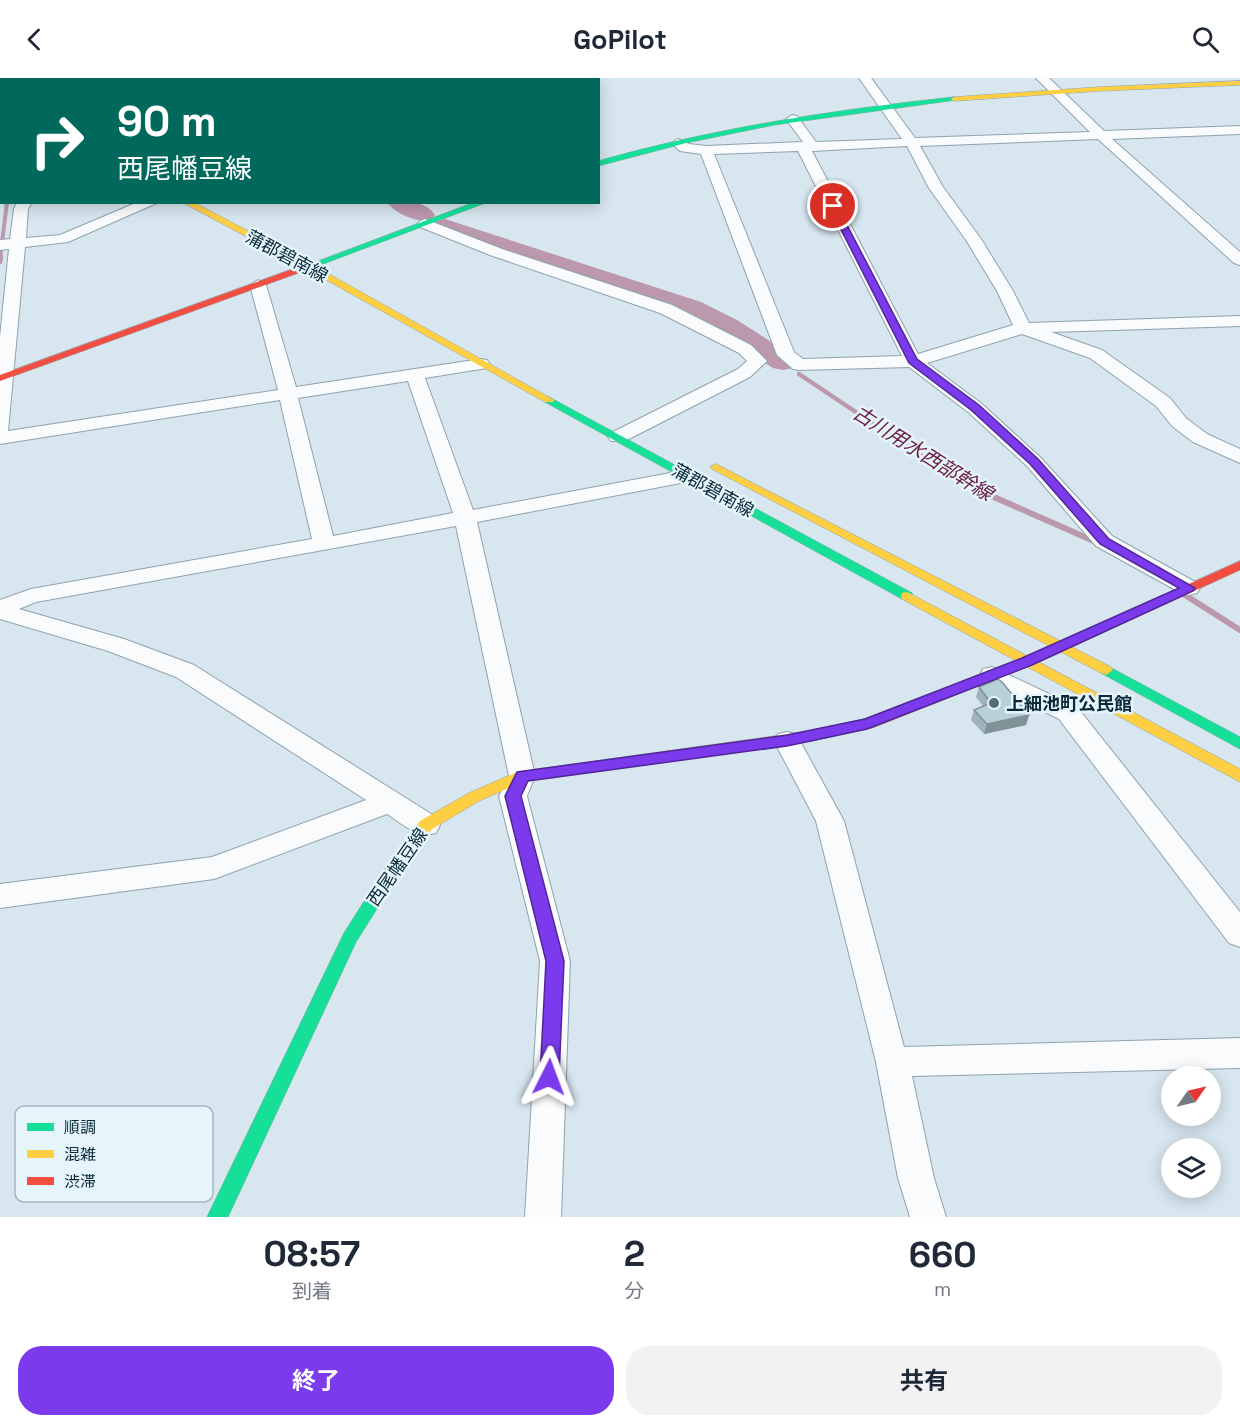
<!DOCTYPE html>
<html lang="ja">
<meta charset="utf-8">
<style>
:root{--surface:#fff;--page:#f2f2f3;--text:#1f2937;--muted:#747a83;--accent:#7c3aed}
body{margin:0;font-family:"Space Grotesk","Noto Sans JP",sans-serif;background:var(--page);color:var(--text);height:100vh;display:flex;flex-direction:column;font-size:22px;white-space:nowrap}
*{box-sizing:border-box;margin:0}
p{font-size:20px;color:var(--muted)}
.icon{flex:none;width:33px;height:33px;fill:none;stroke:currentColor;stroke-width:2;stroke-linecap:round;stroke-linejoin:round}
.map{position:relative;height:1139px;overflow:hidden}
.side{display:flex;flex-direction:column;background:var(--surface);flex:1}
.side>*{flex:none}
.banner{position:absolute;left:0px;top:0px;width:600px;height:126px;box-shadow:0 3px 15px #0003;background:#00695c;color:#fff;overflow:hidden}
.needle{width:39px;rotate:56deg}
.controls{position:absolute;left:1161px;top:988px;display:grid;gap:12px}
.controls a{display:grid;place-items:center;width:60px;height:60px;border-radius:50%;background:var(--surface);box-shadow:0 3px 15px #0003;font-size:30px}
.pin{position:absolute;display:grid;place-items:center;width:51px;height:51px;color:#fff;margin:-26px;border:3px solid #fff;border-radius:50%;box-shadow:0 2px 6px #0007}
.me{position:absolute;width:66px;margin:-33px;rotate:3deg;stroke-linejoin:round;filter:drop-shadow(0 0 4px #0008)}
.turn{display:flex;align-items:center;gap:21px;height:126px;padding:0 18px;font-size:27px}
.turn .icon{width:78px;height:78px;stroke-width:2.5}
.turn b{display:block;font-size:42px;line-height:51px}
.eta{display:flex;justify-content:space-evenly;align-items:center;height:102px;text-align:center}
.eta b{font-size:36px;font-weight:700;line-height:42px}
.action{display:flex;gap:12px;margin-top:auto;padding:12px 18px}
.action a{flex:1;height:69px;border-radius:24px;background:var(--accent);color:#fff;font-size:24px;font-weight:700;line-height:69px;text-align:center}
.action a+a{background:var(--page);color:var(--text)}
header{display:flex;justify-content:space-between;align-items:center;height:78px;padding:0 18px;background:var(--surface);font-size:27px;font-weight:700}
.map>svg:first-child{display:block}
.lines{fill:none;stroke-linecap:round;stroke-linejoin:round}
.stream-far2{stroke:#bc98ac;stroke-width:4}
.stream-far1{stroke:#bc98ac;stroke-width:4.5}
.stream{stroke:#bc98ac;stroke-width:6}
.river{fill:#bc98ac;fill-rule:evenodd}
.street-casing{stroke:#8ea3af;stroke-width:2}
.fast-casing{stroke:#8ea3af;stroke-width:1}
.slow-casing{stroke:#8ea3af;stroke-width:1}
.jam-casing{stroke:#8ea3af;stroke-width:1}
.street{fill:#f9fbfd;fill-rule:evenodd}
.fast{fill:#16e098;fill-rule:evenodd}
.slow{fill:#ffcf43;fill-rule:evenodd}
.jam{fill:#f24e42;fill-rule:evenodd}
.wall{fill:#9eb4ba}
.shaded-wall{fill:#819297}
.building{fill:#b8d1d8;stroke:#819297;stroke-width:1.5}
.route{fill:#7c3aed;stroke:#51269a;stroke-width:1.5}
.poi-dot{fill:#516b78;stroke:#e6f4fc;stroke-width:2}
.labels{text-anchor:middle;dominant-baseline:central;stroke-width:5;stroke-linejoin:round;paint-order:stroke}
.street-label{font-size:18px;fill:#092938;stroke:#e6f4fc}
.poi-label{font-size:18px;font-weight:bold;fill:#092938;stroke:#e6f4fc;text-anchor:start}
.water-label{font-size:20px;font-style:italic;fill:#681f44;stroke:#e6f4fc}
.key{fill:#e6f4fc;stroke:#a4b7c1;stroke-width:1.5}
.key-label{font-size:16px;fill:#092938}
</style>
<header><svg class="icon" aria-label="back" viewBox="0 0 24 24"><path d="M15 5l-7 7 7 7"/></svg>GoPilot<svg class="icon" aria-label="search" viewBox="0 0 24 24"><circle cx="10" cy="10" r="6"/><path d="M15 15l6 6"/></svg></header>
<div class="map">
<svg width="1240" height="1139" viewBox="0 0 1240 1139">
<rect width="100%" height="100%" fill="#d7e6ef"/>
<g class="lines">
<path class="stream-far2" d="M0,181L7,124"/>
<path class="stream-far1" d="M0,184L1,179
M799,296L935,387L990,417"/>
<path class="stream" d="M987,416L1096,464
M1185,517L1240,552"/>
<path class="river" d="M0,91L2,92V105H0Z
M387,124C404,124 424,121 435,137L431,142C418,145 395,136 387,124Z
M445,141L701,224L737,242L793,278L797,284L793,290L783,292L773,290L717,254L683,236L437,153L433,148L437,143Z"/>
<g class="street-casing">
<path id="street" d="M0,0H11L12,2H2V4Z
M45,0H58L44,2Z
M247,0H259V2H247Z
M859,0H871L915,60L1090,54L1036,0H1049L1104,53L1240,48V56L1112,61L1240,174V187L1234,185L1098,61L920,68L943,109L981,161L1013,213L1029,245L1240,238V248L1051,254L1102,272L1170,320L1186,340L1207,356L1240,371V385L1193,364L1172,348L1156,328L1090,280L1022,256L927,285L982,326L1041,380L1112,458L1197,505L1200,510L1197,515L1189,517L1181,515L1096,468L1027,388L968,334L909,289L799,292L793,291L777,277L701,76L680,73L671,65L678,61L689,66L706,68L803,64L786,41L792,37L797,38L816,64L902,61ZM907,68L929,110L966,162L997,213L1013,247L918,276L812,73ZM798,73L902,278L803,281L794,274L714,76Z
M0,29L2,30V38L0,37Z
M17,124H32L28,131L26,160L60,157L138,124H159L68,164L25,169L8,353L278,312L250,207L258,202L266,207L296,309L481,281L487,282L490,286L487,290L425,300L473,432L686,392L693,394L696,398L693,402L686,404L477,444L535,698L527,718L570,883L561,1139H525L540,883L499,718L509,698L456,448L36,524L19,531L124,561L194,587L436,739L440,747L436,755C417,761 403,746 387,736L214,801L0,830V806L212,779L366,722L176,599L108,573L0,541V522L31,511L312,461L280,322L0,366V259L9,171L0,172V162L10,161L14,131ZM408,303L453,435L333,458L298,320Z
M425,141L502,171L672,227L751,267L767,283L750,299L625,363H611L608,359L611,355L738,291L747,283L739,275L660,235L490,177L420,149L417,146L420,143Z
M992,589L1077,629L1240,834V869L1229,865L1059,641L983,603L980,597L983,591Z
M787,654L796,656L844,743L904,969L1240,960V990L912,998L934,1100L946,1139H910L898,1100L876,984L816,743L774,663L778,656Z"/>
</g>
<g class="fast-casing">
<path id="fast" d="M954,19L956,22L774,47L686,65L598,88V83C715,50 833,32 954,19Z
M475,124H488L315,189L308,187Z
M549,319L912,515L913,518L907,522L902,521L545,324L544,322Z
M1106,587L1240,659V671L1101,595L1099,592Z
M399,777L405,778L407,783L356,864L228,1139H207L344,855L393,778Z"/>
</g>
<g class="slow-casing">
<path id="slow" d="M1240,3V7L1099,13L954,23L951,21L954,19L1099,9Z
M0,18H2V23H0Z
M182,124H193L311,186L554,322L553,324H545L305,190Z
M716,386L1111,589L1113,592L1106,597L1101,595L712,391L710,389Z
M907,514L1240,691V704L902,521L901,518L902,515Z
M811,653L816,654L818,658L816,662L811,663L524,703L479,723L432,751L405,788L399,789L393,788L391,783L420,743L469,715L517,694Z"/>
</g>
<g class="jam-casing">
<path id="jam" d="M312,184L315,185V189L0,303V297Z
M1240,483V492L1032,587L872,650L811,663L806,662L804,658L806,654L811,653L864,641L1022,581Z"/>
</g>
<use href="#street" class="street"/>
<use href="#fast" class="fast"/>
<use href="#slow" class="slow"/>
<use href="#jam" class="jam"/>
</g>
<path class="wall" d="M979,609L1029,637L1026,647L984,656L971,642L974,632L983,628L976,619Z"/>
<path class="shaded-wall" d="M1029,637L1026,647L984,656L987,646Z"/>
<path class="building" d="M998,601L1002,604L1029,637L987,646L974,632L991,625L979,609Z"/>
<path class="route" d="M833,125L837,128L917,281L979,327L1038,381L1109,461L1195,510L1193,513L1032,587L867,651L787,668L528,703L521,718L564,883L559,999L556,1005L549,1008L543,1005L540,999L546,883L505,718L517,694L787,657L865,641L1022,580L1179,510L1100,466L1030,386L971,332L909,285L829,128Z"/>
<circle class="poi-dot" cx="994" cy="625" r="6"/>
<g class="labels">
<g class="street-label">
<text transform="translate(287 178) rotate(28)">蒲郡碧南線</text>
<text transform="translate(713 412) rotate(29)">蒲郡碧南線</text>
<text transform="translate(397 789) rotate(-55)">西尾幡豆線</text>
</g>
<g class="poi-label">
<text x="1006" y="625">上細池町公民館</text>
</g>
<g class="water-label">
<text transform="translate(923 375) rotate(32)">古川用水西部幹線</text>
</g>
</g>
<rect x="15" y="1028" width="198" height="96" rx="9" class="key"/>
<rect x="27" y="1045" width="27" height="8" fill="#16e098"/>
<rect x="27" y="1072" width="27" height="8" fill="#ffcf43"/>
<rect x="27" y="1099" width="27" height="8" fill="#f24e42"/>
<g class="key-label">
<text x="64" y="1055">順調</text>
<text x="64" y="1082">混雑</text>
<text x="64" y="1109">渋滞</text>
</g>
</svg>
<div class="controls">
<a><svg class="needle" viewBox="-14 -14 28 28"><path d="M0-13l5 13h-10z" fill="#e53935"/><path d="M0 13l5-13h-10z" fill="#747a83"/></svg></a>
<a><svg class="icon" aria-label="layers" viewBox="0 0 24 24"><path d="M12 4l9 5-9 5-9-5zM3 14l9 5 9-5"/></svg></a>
</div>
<div class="pin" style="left:833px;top:128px;background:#d93025"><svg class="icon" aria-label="arrive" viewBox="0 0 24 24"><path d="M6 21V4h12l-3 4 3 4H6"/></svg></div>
<svg class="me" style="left:549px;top:999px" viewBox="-20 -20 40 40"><path d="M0-17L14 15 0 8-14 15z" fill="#7c3aed" stroke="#fff" stroke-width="4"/></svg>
<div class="banner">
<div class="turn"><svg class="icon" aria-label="right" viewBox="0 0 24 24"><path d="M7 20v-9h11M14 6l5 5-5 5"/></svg><div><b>90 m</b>西尾幡豆線</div></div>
</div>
</div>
<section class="side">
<div class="eta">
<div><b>08:57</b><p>到着</p></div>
<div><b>2</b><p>分</p></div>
<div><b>660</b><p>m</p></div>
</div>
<div class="action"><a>終了</a><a>共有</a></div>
</section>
